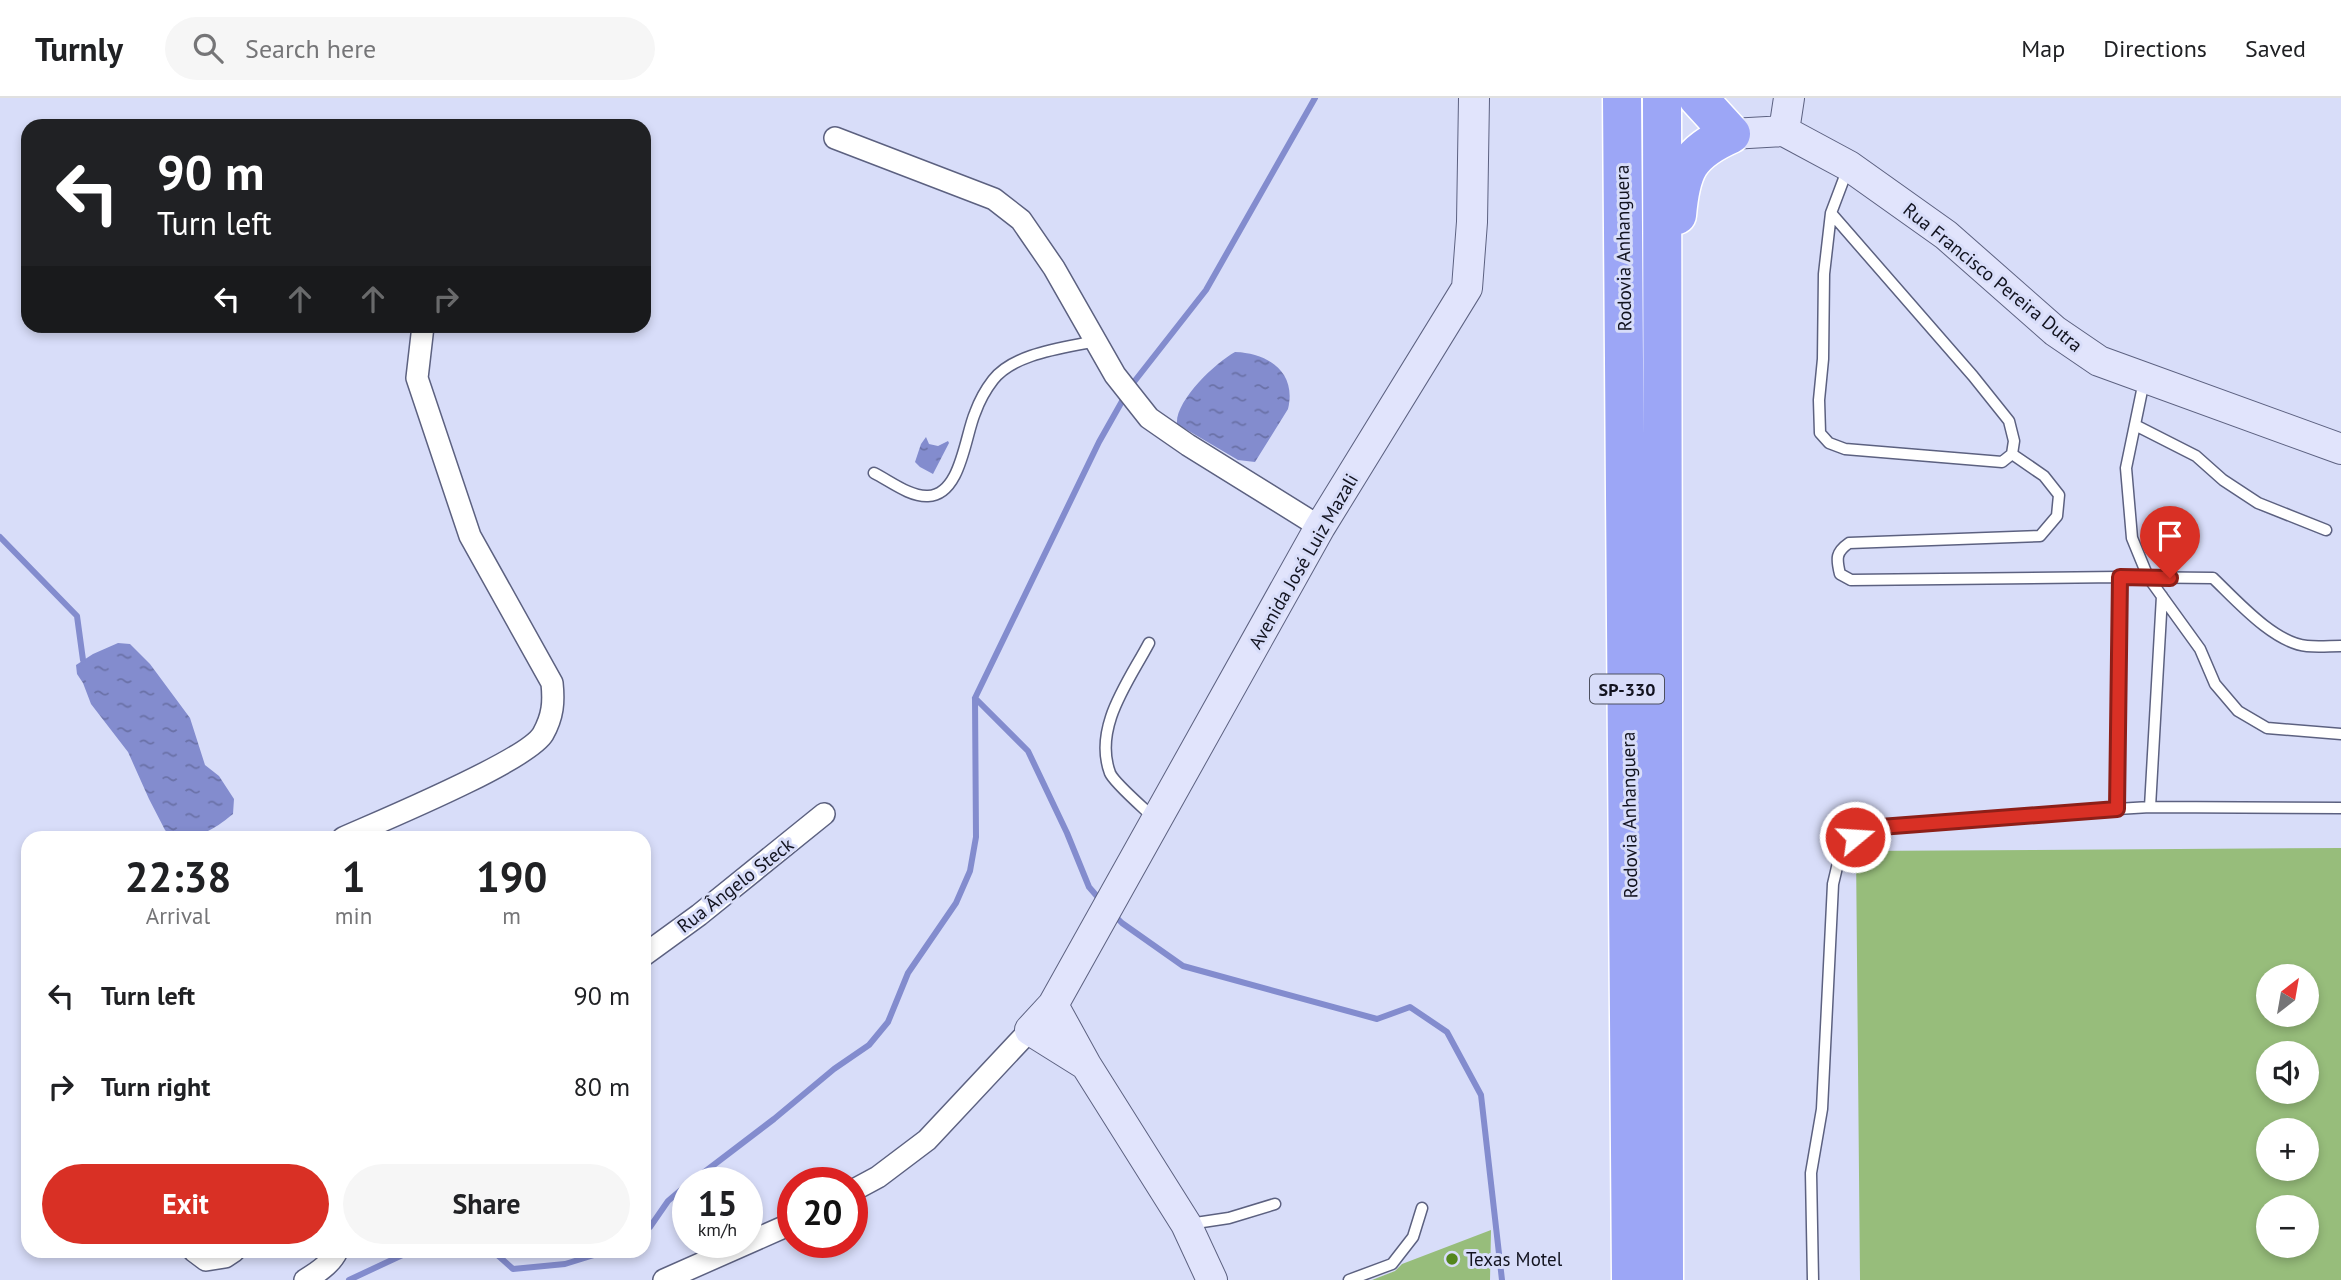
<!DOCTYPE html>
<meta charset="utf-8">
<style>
:root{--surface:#fff;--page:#f6f6f6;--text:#202124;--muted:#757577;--line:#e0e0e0;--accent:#d93025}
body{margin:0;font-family:"PT Sans",sans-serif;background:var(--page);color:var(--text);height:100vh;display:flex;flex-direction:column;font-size:26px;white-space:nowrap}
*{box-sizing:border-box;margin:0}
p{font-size:23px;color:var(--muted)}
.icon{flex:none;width:38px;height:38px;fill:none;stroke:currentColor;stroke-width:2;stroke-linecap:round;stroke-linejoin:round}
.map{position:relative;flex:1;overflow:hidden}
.side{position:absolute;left:21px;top:733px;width:630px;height:427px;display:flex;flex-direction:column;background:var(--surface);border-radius:21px;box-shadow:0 4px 10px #0003}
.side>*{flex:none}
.banner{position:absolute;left:21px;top:21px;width:630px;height:214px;border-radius:21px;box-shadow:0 4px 10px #0003;background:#202124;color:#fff;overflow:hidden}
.needle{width:46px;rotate:31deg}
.fabs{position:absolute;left:2256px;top:866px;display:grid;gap:14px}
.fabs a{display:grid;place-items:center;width:63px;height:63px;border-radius:50%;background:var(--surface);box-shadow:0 4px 10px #0003;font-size:35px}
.speed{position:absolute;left:672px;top:1069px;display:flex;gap:14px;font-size:35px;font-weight:700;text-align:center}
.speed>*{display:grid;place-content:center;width:91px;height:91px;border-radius:50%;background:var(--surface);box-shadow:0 4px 10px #0003;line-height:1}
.speed small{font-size:18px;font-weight:400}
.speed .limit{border:10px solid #d22;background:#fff;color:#111}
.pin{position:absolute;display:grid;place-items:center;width:60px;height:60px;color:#fff;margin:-72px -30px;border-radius:50% 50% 50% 0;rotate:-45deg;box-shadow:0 0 7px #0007}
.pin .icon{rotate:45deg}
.me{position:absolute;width:77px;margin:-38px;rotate:72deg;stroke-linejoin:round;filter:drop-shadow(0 0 5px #0008)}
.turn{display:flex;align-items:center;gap:24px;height:147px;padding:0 21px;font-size:32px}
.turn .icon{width:91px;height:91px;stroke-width:2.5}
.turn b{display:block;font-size:49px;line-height:60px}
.lanes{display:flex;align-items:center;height:66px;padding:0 21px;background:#0003;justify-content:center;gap:35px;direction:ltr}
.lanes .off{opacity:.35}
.eta{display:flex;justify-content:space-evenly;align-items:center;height:119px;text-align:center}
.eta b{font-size:42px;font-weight:600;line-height:49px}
.action{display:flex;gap:14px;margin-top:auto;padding:14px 21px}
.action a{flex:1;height:80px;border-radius:42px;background:var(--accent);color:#fff;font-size:28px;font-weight:600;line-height:80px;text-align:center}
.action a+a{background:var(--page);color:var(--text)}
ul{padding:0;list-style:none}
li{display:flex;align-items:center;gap:21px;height:91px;padding:0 21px}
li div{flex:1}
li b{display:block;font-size:26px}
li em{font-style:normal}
header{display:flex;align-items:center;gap:42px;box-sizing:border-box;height:98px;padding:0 35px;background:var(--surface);border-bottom:2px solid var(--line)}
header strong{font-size:33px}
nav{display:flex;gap:38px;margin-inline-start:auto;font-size:24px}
.search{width:490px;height:63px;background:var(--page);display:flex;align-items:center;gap:18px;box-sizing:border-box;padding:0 24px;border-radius:38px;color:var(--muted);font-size:26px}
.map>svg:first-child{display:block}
.water{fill:url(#water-ripples)}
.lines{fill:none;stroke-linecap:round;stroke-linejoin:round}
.stream{stroke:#838cce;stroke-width:6}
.building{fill:#97bd7b;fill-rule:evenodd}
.lane-casing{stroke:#5c6180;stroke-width:13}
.street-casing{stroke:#5c6180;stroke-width:24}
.secondary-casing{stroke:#5c6180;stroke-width:32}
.highway-casing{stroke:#fff;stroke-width:41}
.lane{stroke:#fff;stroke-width:10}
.street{stroke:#fff;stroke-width:21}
.secondary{stroke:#e1e4fc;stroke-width:30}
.highway{stroke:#9ca6f6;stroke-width:38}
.route-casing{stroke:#8d1f18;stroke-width:18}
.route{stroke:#d93025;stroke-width:12}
.poi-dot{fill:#53861d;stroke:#d8ddf9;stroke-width:2.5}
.labels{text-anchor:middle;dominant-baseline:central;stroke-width:6;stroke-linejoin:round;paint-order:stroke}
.shield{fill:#d8ddf9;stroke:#4d5060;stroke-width:2}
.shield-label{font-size:18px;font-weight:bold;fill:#12131f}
.street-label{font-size:19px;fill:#12131f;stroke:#d8ddf9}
.poi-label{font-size:19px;fill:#12131f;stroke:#d8ddf9;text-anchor:start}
</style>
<header>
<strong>Turnly</strong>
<div class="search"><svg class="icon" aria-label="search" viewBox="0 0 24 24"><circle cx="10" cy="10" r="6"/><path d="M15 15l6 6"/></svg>Search here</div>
<nav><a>Map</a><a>Directions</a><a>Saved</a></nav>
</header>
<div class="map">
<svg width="2341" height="1182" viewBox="0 0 2341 1182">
<defs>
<pattern id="water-ripples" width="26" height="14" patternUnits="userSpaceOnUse" patternTransform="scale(1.75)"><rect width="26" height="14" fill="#838cce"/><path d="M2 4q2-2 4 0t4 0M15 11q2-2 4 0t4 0" fill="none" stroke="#6a71a7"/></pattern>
</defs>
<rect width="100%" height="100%" fill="#d8ddf9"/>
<path class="water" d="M1235,254C1268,255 1297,274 1288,311L1255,364L1238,362L1177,326C1175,303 1215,265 1235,254Z
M926,339L929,346L938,348L948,343L949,345L933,376L920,369L915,364L921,346Z
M118,545L130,546L150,566L190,620L205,667L219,678L234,701L233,716C212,733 200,740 172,740L165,732L149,701L128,654L91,606L83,585L77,576L76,567L93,556Z"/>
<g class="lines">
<path class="stream" d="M1130,289L1206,192L1315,0
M0,439L77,518L83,562
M975,600L1028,653L1067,735L1089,789L1102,804
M1114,817L1122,825L1183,868L1377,921L1410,909L1447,934L1481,997L1502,1182
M690,1085L774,1021L834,971L869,947L888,924L908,875L956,805L970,773L976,739L975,600L1099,344L1125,298
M644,1132L650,1129L668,1103L688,1086
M493,1153L513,1171L565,1166L607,1153
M349,1182L411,1153"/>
</g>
<path class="building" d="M2341,750V1182H1860L1856,753ZM2268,878H2306V917H2268ZM2268,956H2306V994H2268ZM2268,1032H2306V1071H2268ZM2268,1110H2306V1148H2268Z
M1491,1132L1490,1182H1372L1395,1173L1402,1166Z"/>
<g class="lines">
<g class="lane-casing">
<path id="lane" d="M1831,115L1973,278L2009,323L2014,343L2012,356L2002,364L1845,351L1829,345L1820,335L1819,302L1823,261L1824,176L1831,115L1848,70
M2144,283L2126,370L2132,440L2148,479L2200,551L2215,586L2238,613L2267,630L2341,636
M2135,327L2196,358L2223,382L2258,405L2326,432
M2012,356L2044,378L2059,397L2057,418L2040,438L1849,445C1836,454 1836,460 1840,476L1851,482L2120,479L2213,480C2237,503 2274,545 2307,548C2318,549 2330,548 2341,548
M874,375C890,383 910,399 928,398C961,397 965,338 975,315C979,304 986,291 993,282C1014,255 1064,250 1096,243
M1149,545C1129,583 1093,629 1110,675C1114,685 1146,712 1155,721
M2150,709L2162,498
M2117,711L2120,479
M1189,1126L1229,1120L1275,1106
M1349,1182L1392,1166L1413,1139L1422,1110
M1813,1182L1811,1075L1822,1011L1833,786L1842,748L1867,730L2117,711L2150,709L2341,710"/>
</g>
<g class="street-casing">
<path id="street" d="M835,40L994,101L1021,122L1054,170L1115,277L1149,320L1188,347L1320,429
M343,740C379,724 527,663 543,636C553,618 554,604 552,585L470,438L417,280L423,228
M644,857L699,817L824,716
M852,1093L878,1079L927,1042L1030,932
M194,1153L206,1162L225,1159L234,1153
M305,1182C317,1175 331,1166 337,1153
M664,1182L793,1125"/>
</g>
<g class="secondary-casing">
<path id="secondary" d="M1784,33L1789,0
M1731,36L1784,33L1849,68L1946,137L2055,233L2099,263L2341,351
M1053,907L1086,967L1186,1126L1212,1182
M1086,967L1030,932L1053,907L1320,429L1467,190L1472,124L1474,0"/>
</g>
<g class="highway-casing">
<path id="highway" d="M1622,0L1631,1182
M1662,0L1664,1182
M1677,117C1681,72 1688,55 1731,36L1698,0"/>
</g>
<use href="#lane" class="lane"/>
<use href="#street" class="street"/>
<use href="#secondary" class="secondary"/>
<use href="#highway" class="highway"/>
</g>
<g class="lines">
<g class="route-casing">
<path id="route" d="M1855,739L1867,730L2117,711L2120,479L2170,480"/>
</g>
<use href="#route" class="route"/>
</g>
<circle class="poi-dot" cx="1452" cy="1161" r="7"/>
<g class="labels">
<rect class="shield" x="1590" y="576.5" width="74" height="29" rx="5"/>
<g class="shield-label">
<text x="1627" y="591">SP-330</text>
</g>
<g class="street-label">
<text transform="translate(1623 150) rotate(-91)">Rodovia Anhanguera</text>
<text transform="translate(1993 179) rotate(39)">Rua Francisco Pereira Dutra</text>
<text transform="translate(1303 463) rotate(-60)">Avenida José Luiz Mazali</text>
<text transform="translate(1629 717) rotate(-91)">Rodovia Anhanguera</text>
<text transform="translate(735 787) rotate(-38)">Rua Ângelo Steck</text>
</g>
<g class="poi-label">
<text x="1466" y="1161">Texas Motel</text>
</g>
</g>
</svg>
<div class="fabs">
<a><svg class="needle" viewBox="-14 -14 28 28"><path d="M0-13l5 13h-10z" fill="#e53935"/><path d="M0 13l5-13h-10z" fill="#757577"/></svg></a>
<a><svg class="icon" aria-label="sound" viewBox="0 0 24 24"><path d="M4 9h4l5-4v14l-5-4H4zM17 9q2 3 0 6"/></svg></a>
<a>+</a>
<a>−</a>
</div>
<div class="speed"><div>15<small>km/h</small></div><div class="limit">20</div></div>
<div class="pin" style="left:2170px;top:480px;background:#d93025"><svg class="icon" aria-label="arrive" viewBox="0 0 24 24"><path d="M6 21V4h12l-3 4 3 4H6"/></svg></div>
<svg class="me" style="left:1855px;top:739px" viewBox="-20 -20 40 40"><circle r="17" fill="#d93025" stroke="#fff" stroke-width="3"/><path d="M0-11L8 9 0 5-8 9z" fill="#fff"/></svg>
<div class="banner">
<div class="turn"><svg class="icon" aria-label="left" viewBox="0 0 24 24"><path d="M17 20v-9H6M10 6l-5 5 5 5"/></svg><div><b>90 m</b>Turn left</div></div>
<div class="lanes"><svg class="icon" aria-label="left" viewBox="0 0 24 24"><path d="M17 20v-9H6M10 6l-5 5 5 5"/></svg><svg class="icon off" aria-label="ahead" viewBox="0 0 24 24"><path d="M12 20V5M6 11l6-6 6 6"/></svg><svg class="icon off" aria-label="ahead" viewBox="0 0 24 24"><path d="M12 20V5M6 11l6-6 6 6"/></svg><svg class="icon off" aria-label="right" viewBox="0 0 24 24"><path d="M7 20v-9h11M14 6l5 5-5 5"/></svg></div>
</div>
<section class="side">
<div class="eta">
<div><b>22:38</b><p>Arrival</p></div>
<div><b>1</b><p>min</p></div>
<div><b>190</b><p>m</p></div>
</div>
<ul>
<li><svg class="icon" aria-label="left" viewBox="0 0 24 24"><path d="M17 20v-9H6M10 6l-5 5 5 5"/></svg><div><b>Turn left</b></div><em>90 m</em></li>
<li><svg class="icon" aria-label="right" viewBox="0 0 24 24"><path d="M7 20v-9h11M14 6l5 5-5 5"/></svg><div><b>Turn right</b></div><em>80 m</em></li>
</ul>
<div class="action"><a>Exit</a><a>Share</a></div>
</section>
</div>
